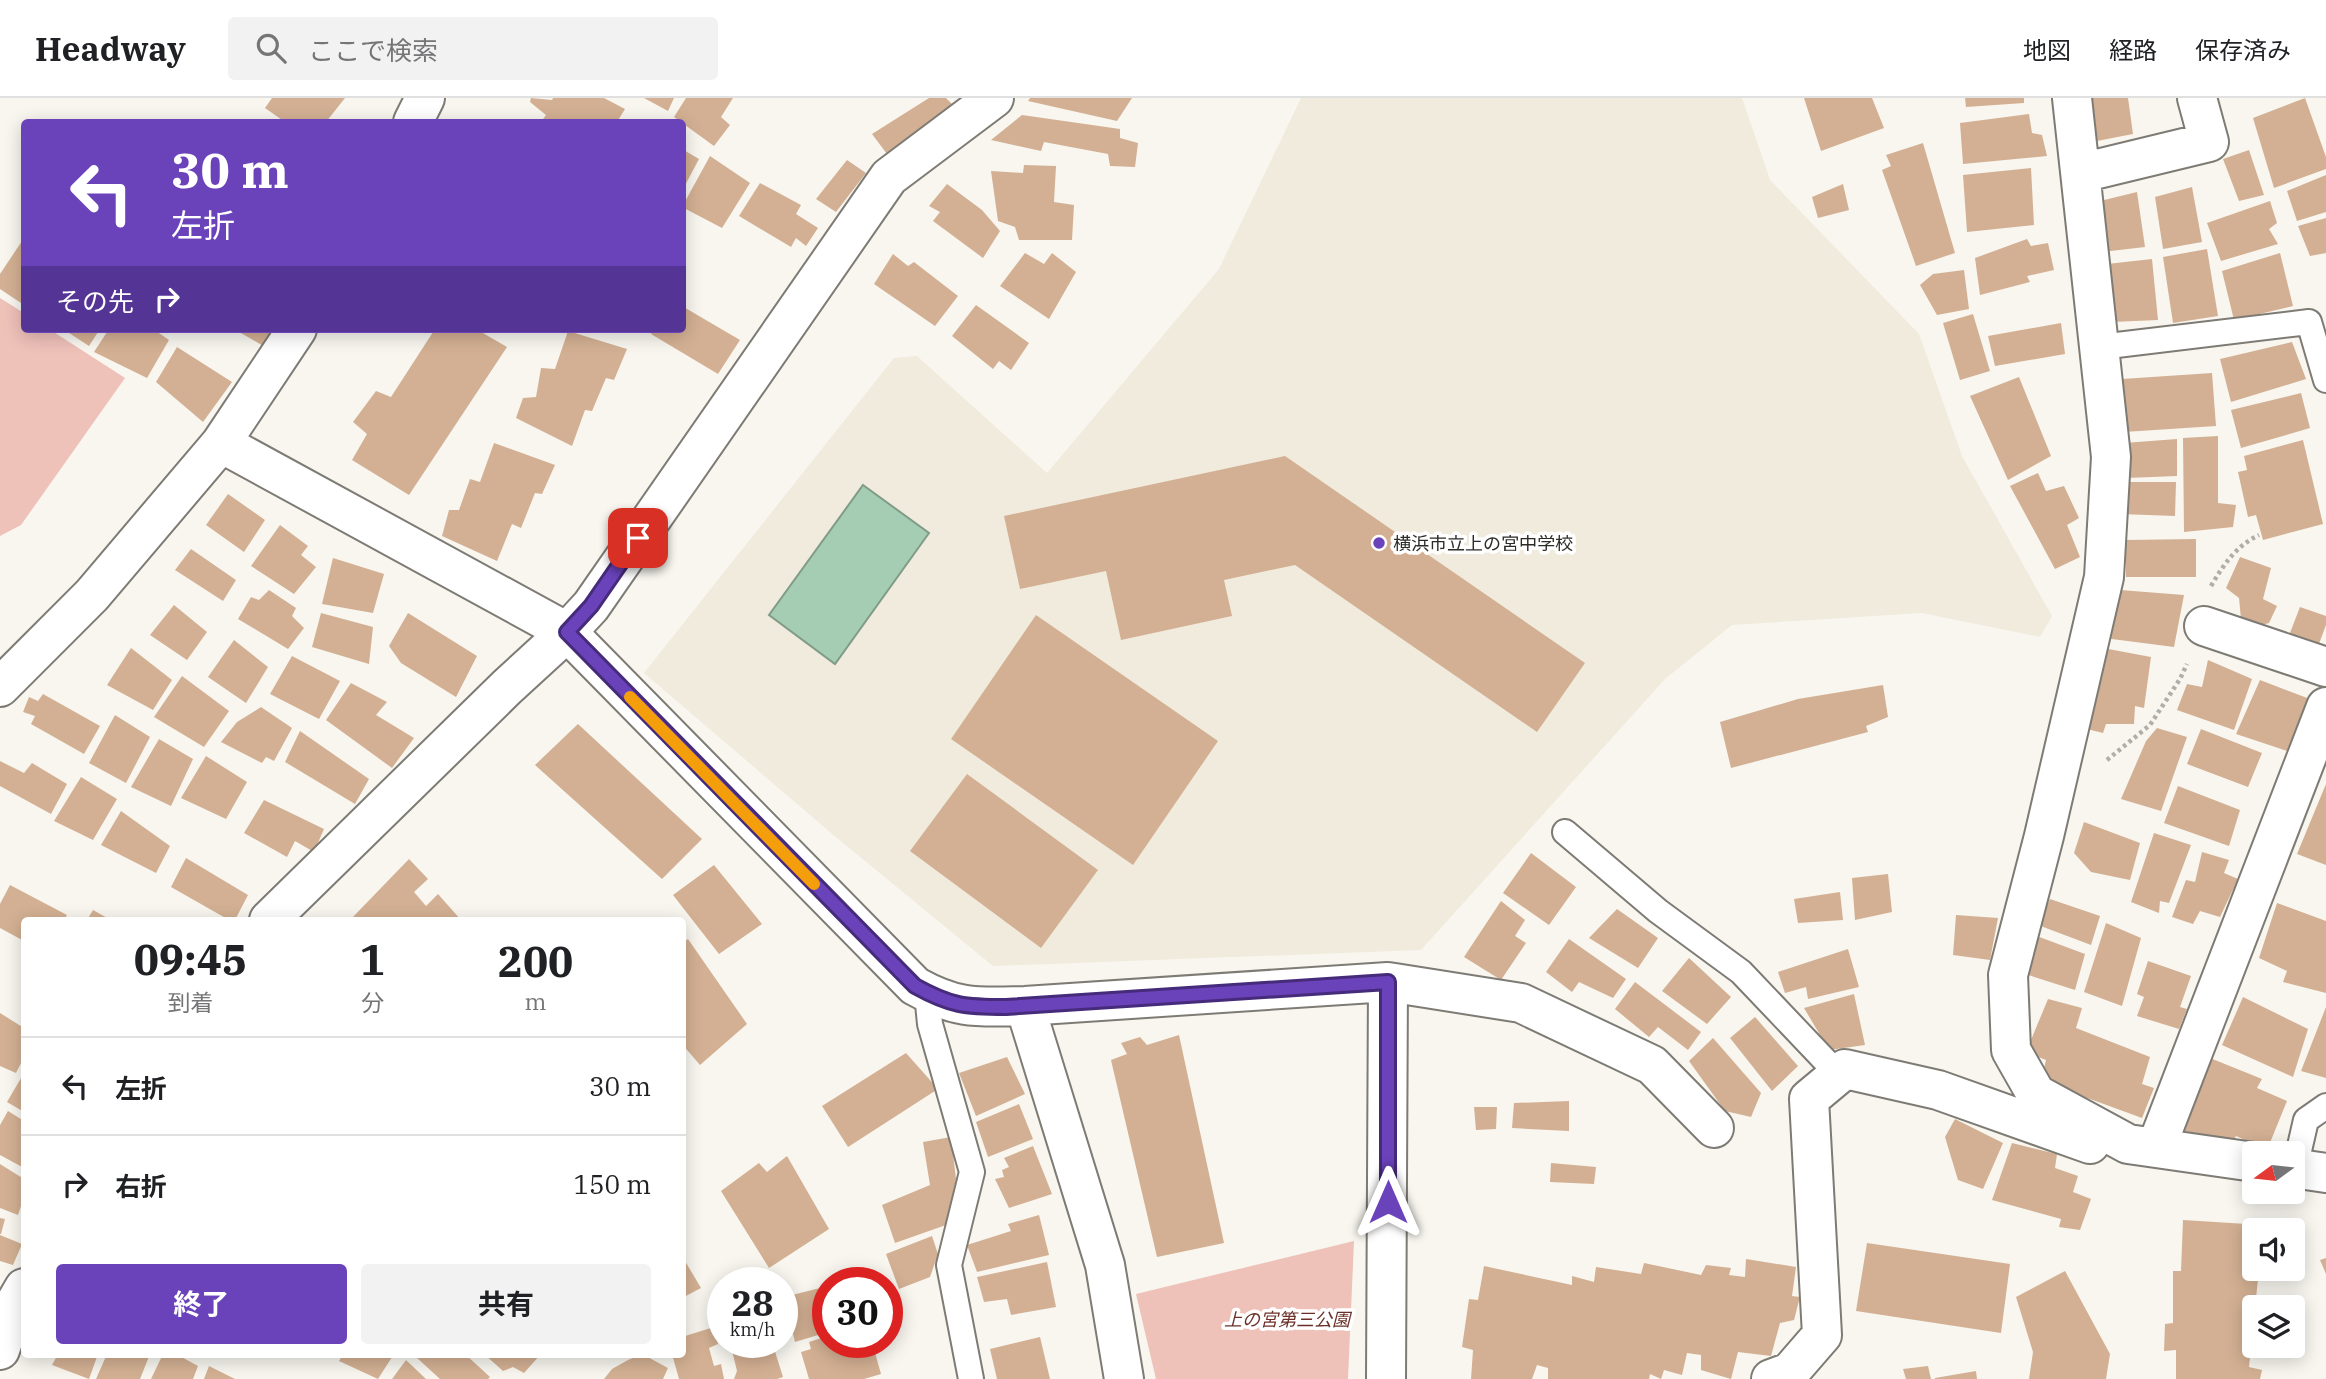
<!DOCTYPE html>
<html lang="ja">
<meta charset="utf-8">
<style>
:root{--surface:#fff;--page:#f2f2f2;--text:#202124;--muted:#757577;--line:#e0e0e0;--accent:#6a42ba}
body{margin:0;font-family:"IBM Plex Serif","Noto Sans JP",serif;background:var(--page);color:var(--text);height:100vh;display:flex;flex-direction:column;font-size:26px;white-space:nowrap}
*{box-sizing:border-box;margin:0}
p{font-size:23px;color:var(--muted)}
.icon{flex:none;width:38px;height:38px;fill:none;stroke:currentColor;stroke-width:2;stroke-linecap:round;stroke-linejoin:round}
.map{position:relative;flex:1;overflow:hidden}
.drawer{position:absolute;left:21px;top:819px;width:665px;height:441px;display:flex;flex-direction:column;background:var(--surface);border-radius:7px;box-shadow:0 4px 18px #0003}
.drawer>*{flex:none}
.hud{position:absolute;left:21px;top:21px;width:665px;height:214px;border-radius:7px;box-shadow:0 4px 18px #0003;background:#6a42ba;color:#fff;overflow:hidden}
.needle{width:46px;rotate:255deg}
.fabs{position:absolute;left:2242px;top:1043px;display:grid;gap:14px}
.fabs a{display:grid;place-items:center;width:63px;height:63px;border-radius:7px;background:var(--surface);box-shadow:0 4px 18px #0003;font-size:35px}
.speed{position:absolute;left:707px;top:1169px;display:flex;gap:14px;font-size:35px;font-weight:700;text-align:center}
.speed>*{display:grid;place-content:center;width:91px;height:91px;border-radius:50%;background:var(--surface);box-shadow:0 4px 18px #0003;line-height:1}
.speed small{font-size:18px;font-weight:400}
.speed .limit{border:10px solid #d22;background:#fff;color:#111}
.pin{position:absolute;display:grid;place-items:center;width:60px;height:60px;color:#fff;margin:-30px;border-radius:14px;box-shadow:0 4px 10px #0006}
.me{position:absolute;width:77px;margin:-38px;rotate:0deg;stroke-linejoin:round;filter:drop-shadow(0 0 5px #0008)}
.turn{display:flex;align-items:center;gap:24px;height:147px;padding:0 35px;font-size:32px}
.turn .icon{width:91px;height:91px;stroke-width:2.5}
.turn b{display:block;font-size:49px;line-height:60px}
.then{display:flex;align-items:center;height:66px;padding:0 35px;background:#0003;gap:14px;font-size:26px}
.eta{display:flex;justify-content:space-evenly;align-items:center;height:119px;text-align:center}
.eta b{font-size:42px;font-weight:700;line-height:49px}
.primary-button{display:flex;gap:14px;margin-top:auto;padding:14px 35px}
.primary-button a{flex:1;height:80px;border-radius:7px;background:var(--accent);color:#fff;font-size:28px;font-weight:700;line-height:80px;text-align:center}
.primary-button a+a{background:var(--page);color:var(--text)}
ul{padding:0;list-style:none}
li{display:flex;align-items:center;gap:21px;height:98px;padding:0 35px;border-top:2px solid var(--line)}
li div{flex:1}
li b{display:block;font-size:26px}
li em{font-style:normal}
header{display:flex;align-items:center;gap:42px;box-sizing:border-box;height:98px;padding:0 35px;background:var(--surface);border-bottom:2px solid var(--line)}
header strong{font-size:33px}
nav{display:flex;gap:38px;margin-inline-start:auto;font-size:24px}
.search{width:490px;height:63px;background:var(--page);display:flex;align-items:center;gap:18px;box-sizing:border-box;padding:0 24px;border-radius:7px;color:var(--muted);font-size:26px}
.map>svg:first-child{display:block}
.built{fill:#f0ebdc}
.green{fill:#eec1b9}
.water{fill:#a4cdb3;stroke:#809c89;stroke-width:2}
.building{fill:#d3b093}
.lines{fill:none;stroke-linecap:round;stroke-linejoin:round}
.service-casing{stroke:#7d7b74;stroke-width:28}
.minor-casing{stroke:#7d7b74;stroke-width:42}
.path{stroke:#afaea8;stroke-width:4.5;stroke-dasharray:3.5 3.5;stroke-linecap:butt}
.service{stroke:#fff;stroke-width:24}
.minor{stroke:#fff;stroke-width:38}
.route-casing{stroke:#452b79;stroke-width:18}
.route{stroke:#6a42ba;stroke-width:12}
.slow{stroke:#f59e0b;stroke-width:12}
.poi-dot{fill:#6a42ba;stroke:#fff;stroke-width:2.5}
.labels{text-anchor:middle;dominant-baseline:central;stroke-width:7;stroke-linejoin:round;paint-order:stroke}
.poi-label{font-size:18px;fill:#2b2b28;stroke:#fff;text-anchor:start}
.park-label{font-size:18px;font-style:italic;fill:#6c3028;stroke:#fff}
</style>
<header>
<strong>Headway</strong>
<div class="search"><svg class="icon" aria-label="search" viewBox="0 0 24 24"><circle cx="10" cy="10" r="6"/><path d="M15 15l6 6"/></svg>ここで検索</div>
<nav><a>地図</a><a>経路</a><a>保存済み</a></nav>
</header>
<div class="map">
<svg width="2326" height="1281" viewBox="0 0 2326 1281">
<rect width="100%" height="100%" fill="#f8f6ef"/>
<path class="built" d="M1301,0H1742L1770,82L1919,236L1962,358L2052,518L2040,539L1922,515L1732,527L1665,581L1421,852L993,868L837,740L644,575L894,260L917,258L1047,375L1219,171Z"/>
<path class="green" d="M0,200L24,215V231H49L125,280L21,427L0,438Z
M1354,1143L1348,1281H1156L1136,1196Z"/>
<path class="water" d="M863,387L929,435L835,566L769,517Z"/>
<path class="building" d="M272,0H345L326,24H285L265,10Z
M531,0L552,2L553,0H604L625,11L617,24H541L546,17L530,4Z
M644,0H674L668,13Z
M686,0H733L721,19L730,27L714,48L674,19Z
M929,0H946L953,7L887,56L872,36Z
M1030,0H1132L1117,23L1028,3Z
M1804,0H1872L1884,30L1821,53Z
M1965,0H2024V5L1966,9Z
M2091,0H2128L2133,36L2097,43Z
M2305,0L2326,59V71L2274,90L2253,20Z
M2029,16L2032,35L2042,37L2047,58L1963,66L1960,25Z
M1022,17L1120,31V40L1138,45L1135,69L1110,68L1108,56L1044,44L1041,53L991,42Z
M1923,45L1955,155L1916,168L1882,72L1891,68L1886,57Z
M682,51L699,61L682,93Z
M2249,52L2264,97L2239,103L2223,61Z
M710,58L750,85L722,130L682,109Z
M847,62L866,75L836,114L816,101Z
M1024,67L1056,68L1054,104L1074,107L1072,142H1019L1015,129L998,123L991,73L1023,75Z
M2031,70L2034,127L1967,134L1963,77Z
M2326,77V114L2297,123L2287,93Z
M760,85L801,107L796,116L818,130L806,148L796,140L791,149L739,118Z
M947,86L982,112L1000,133L983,160L933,123L940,114L929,108Z
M1843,86L1849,112L1818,120L1812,99Z
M2192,89L2202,144L2163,151L2155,99Z
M2137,94L2145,149L2102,154L2096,104Z
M2270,103L2277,125L2269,131L2278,146L2221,163L2207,125Z
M2326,120V155L2310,158L2298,128Z
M24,140V207L0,191V176Z
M2027,141L2031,148L2048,145L2054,172L2027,178L2030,184L1980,197L1975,160Z
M2207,151L2218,218L2173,225L2163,159Z
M1025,155L1044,166L1052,155L1076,174L1049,221L1000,188Z
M2280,155L2293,208L2234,222L2222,173Z
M893,156L908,168L914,164L958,198L935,228L874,186Z
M2152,161L2158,222L2112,224L2107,166Z
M1964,172L1969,211L1937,217L1920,187L1933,176Z
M976,207L1029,245L1011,272L999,263L993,271L952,238Z
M682,208L740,242L718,276L651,236L654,231H682Z
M1973,216L1990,273L1960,282L1943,225Z
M2061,225L2065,256L1995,268L1988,238Z
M63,231H100L89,248Z
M109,231H153L169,242L147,280L94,254Z
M234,231H276L265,249Z
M435,231H476L507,249L409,397L352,362L367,336L353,324L376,293L391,299Z
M568,233L627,251L614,282L606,280L592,313L585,312L572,348L516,320L523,300L536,299L541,270L555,271Z
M2292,244L2306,281L2231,304L2220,261Z
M177,249L232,284L203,324L156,284Z
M2212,275L2216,328L2124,334L2122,281Z
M2019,279L2051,358L2008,382L1970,298Z
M2301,295L2310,330L2241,350L2231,312Z
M2218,338V405L2236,407L2233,429L2184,434L2183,340Z
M2177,341V378L2127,380L2124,345Z
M2303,342L2323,426L2263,442L2256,417L2248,419L2238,374L2247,372L2244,358Z
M494,345L555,367L542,396L535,395L521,430L512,426L497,463L442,438L449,412H459L470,381L480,384Z
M1285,358L1585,565L1537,634L1295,467L1224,482L1232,518L1121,542L1106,473L1020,491L1004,418Z
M2038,375L2046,393L2064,388L2079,420L2067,427L2080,459L2055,471L2010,388Z
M2122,384H2176L2175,418L2120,416Z
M228,396L265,422L244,454L206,427Z
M280,427L308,448L301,457L316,469L294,496L251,468Z
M2196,441V479H2126V442Z
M191,451L236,482L223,503L175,472Z
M2240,459L2271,470L2263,501L2277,508L2269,525L2254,529L2241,521L2239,500L2226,490Z
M333,460L384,476L373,515L322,506Z
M269,492L296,510L292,518L304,530L288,551L238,521L251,499L259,502Z
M2120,492L2184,497L2174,549L2104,540L2106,514L2117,512Z
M174,507L207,534L187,562L150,537Z
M2300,509L2326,518V527L2317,551L2288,540Z
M321,515L373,529L369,566L312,549Z
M408,515L477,558L456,599L401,565L389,548Z
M1036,517L1218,643L1133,767L951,641Z
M234,542L268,569L246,605L208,579Z
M131,550L172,582L153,612L107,587Z
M2103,550L2151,559L2144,610L2135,608L2134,626H2106L2103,635L2087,631Z
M292,558L340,583L319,621L270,596Z
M2208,562L2252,581L2234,632L2177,612L2187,586L2202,589Z
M182,578L229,613L204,649L154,619Z
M2260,582L2310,601L2290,654L2236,636Z
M351,585L387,604L376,617L414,640L392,670L326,622Z
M1883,587L1888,619L1866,628L1868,634L1731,670L1720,624L1798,601Z
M43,596L100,628L84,656L31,626L35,618L23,614L29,599L38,603Z
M261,609L292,630L274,663L266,659L262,665L221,644L237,624Z
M115,617L150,639L126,685L89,665Z
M578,626L702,741L662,781L535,667Z
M2157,630L2187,639L2161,713L2121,701L2146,643Z
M2201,631L2262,655L2248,689L2187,666Z
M300,633L369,681L355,706L285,664Z
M159,641L193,661L171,708L131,689Z
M206,658L247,684L226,721L181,700Z
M0,663L24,675L32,665L67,686L51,716L0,688Z
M967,676L1098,772L1041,850L910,753Z
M81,679L117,701L93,742L54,723Z
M2326,686V767L2297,756Z
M2178,688L2240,712L2229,748L2164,725Z
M264,702L324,731L314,754L295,743L287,759L244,735Z
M121,713L170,748L156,775L101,747Z
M2084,724L2140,745L2130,782L2091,774L2074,755Z
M2154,735L2191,747L2169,805L2160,803L2159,815L2131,804Z
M2202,754L2229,762L2224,775L2238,781L2220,819L2200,813L2193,826L2172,819L2186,782L2195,784Z
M1531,755L1576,789L1549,827L1503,795Z
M186,760L248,797L235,822H229L171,789Z
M409,761L428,781L414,794L426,808L438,796L461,822H350Z
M714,767L762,826L719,856L673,797Z
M1888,776L1892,814L1855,822L1852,780Z
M10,787L67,817L64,822H24V843L0,830V806Z
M1840,794L1843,822L1798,825L1794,801Z
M2050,801L2100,818L2091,847L2038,827Z
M1501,803L1525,822L1515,838L1526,845L1501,882L1464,859Z
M2277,805L2326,823V895L2283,884L2287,873L2259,860Z
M1617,811L1658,840L1638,870L1589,840Z
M93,812L111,822H87Z
M1956,817L1998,820L1990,862L1953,857Z
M2106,825L2141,840L2122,908L2084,894Z
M2031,836L2085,856L2075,892L2019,874Z
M688,841L747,926L700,967L682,946V845Z
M1569,841L1626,881L1613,900L1579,884L1572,894L1546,874Z
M1848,851L1859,889L1808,901L1806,889L1785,895L1778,874Z
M1689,860L1731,899L1707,926L1662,893Z
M2148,863L2191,878L2180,909L2187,911L2179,931L2137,918L2144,899L2137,896Z
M1635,884L1701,934L1688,952L1658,929L1649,939L1615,911Z
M1854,896L1865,947L1829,952L1804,910Z
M2243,899L2308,931L2293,979L2222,947Z
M2048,901L2082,910L2076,930L2150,959L2142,986L2154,990L2142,1020L2041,983L2046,962L2026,954Z
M2326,909V980L2301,973Z
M0,915L24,930V959L16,975L0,968Z
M1755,919L1798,968L1772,993L1730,940Z
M1179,937L1224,1145L1157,1159L1111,962L1127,956L1121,945L1140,939L1147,947Z
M1713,940L1761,995L1751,1019L1725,1013L1689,963Z
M906,955L938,991L848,1049L822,1008Z
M1007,959L1025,996L976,1018L959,975Z
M2210,960L2262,981L2257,990L2287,1003L2267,1052L2236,1038L2229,1052L2180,1031Z
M24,975V1014L7,1004Z
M1569,1003V1033L1512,1030L1514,1005Z
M1019,1006L1033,1041L988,1059L976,1024Z
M1474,1009H1497L1496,1031L1476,1032Z
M8,1013L24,1023V1070L0,1057V1027Z
M1955,1021L2003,1045L1983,1091L1958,1082L1945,1039Z
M951,1039L956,1081L946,1127L895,1145L882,1107L930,1087L923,1044Z
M2012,1045L2057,1056L2055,1070L2078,1078L2073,1094L2091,1101L2080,1132L2059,1129L2061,1121L1992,1102Z
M1033,1048L1052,1096L1009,1110L995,1081L1004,1079L1002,1072L1009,1069L1004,1060Z
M787,1058L829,1131L769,1170L721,1093L759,1065L767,1074Z
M1551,1065L1596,1069L1594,1086L1550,1084Z
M0,1066L24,1081V1099L18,1117L0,1110Z
M1039,1117L1049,1157L977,1174L967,1147L1011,1133L1008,1126Z
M0,1120L5,1121L1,1136H0Z
M2183,1122L2247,1126L2246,1134L2254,1135V1171H2266L2264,1183L2258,1181L2249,1269L2262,1272L2260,1281H2176V1252L2164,1253L2165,1226L2173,1225V1173H2181Z
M0,1137L22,1146L13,1167L0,1163Z
M932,1138L938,1156L930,1179L899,1191L886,1156Z
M1867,1145L2010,1166L2001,1235L1856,1213Z
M682,1158L701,1190L682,1200Z
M2326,1160V1176L2320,1162Z
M1746,1161L1796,1169L1792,1198L1800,1199L1794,1222L1780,1225L1771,1258L1738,1254L1731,1281L1701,1272V1257L1687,1255L1682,1277L1664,1272L1661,1281L1650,1276L1649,1281H1548V1270L1537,1267L1532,1281H1471L1473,1252L1462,1249L1469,1201L1478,1202L1484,1168L1572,1187V1178L1594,1184L1596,1169L1641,1176L1644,1165L1701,1177L1706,1167L1731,1170L1729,1177L1745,1179Z
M1047,1164L1056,1209L1011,1217L1007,1201L984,1204L977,1179Z
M2065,1173L2110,1256L2106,1281H2029L2033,1254L2016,1199Z
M828,1188V1234L795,1244L784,1199Z
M714,1229L718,1246L709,1250L714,1268L721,1266L724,1281H679L672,1256H682V1239Z
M828,1238V1244H872L881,1276L864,1281H809L801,1254L811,1251L809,1244Z
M1040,1239L1050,1281H997L990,1251Z
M730,1244H772L783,1279L777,1281H734L737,1273Z
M58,1256H98L89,1281L52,1267Z
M107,1256H150L140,1281H96Z
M163,1256H176L198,1268L193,1281H151Z
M343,1256H394L378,1281L339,1263Z
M418,1256H465L490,1279L488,1281H440L416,1259Z
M484,1256H541L524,1275L513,1269L503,1273Z
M642,1256L668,1270L663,1281H604L612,1271L628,1262Z
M406,1262L426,1281H392Z
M209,1268L235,1281H204Z
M1928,1268L1931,1281H1906L1903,1271Z
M1976,1273L1977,1281H1935V1280Z"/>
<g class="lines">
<g class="service-casing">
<path id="service" d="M2100,249L2309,224L2326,282
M1565,734L1658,813L1741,874L1838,976
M927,895L930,926L972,1074L949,1167L971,1281
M2295,1070L2306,1022L2326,1008"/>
</g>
<g class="minor-casing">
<path id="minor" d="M2072,0L2111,359L2104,479L2044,738L2008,877L2011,952L2036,996L2128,1046L2254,1064
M413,24L425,0
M2081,75L2209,44L2197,0
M221,345L567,534L915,888C958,912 978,909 1025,908L1388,884L1521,905L1652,967L1714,1030
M2204,528L2326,569
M0,589L92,497L221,345L297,231
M269,822L507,589L567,534L591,508L889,79L994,0
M1025,908L1105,1167L1124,1281
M2156,1050L2326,609
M2292,1070L2326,1075
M0,1252L17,1202L24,1190
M1386,1281L1388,884
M1771,1281L1790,1274L1822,1237L1809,1001L1845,971L1938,992L2090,1046"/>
</g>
<path class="path" d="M2211,488C2224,466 2236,448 2259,437
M2107,662L2150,627L2180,581L2187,566"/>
<use href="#service" class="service"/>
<use href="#minor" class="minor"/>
</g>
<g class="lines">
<g class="route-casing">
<path id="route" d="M638,440L591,508L567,534L915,888C951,908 965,909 1006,909L1388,884V1104"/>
</g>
<use href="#route" class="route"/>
<path class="slow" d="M630,599L814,786"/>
</g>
<circle class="poi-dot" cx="1379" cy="445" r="7"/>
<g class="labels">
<g class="poi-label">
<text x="1393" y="445">横浜市立上の宮中学校</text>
</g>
<g class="park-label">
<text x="1287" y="1221">上の宮第三公園</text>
</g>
</g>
</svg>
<div class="fabs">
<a><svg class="needle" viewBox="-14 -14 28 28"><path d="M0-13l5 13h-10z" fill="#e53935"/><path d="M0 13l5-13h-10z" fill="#757577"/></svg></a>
<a><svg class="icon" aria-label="sound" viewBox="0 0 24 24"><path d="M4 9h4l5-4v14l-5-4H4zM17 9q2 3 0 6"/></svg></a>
<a><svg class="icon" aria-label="layers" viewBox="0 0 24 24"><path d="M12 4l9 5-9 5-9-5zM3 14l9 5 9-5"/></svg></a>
</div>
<div class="speed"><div>28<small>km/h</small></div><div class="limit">30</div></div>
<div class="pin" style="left:638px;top:440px;background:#d93025"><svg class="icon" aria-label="arrive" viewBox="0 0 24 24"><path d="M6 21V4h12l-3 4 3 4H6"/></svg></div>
<svg class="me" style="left:1388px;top:1104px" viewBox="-20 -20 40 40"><path d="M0-17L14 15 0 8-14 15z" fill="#6a42ba" stroke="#fff" stroke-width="4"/></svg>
<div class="hud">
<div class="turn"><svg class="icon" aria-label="left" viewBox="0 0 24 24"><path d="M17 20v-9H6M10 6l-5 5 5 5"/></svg><div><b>30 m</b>左折</div></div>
<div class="then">その先<svg class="icon" aria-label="right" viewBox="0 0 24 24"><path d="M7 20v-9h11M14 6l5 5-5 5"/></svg></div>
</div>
<section class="drawer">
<div class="eta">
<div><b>09:45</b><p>到着</p></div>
<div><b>1</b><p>分</p></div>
<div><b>200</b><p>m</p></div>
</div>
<ul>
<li><svg class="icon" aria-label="left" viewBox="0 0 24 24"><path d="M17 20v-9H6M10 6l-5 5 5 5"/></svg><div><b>左折</b></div><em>30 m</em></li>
<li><svg class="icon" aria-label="right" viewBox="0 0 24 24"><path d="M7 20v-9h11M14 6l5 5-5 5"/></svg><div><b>右折</b></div><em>150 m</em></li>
</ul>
<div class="primary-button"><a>終了</a><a>共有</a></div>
</section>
</div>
